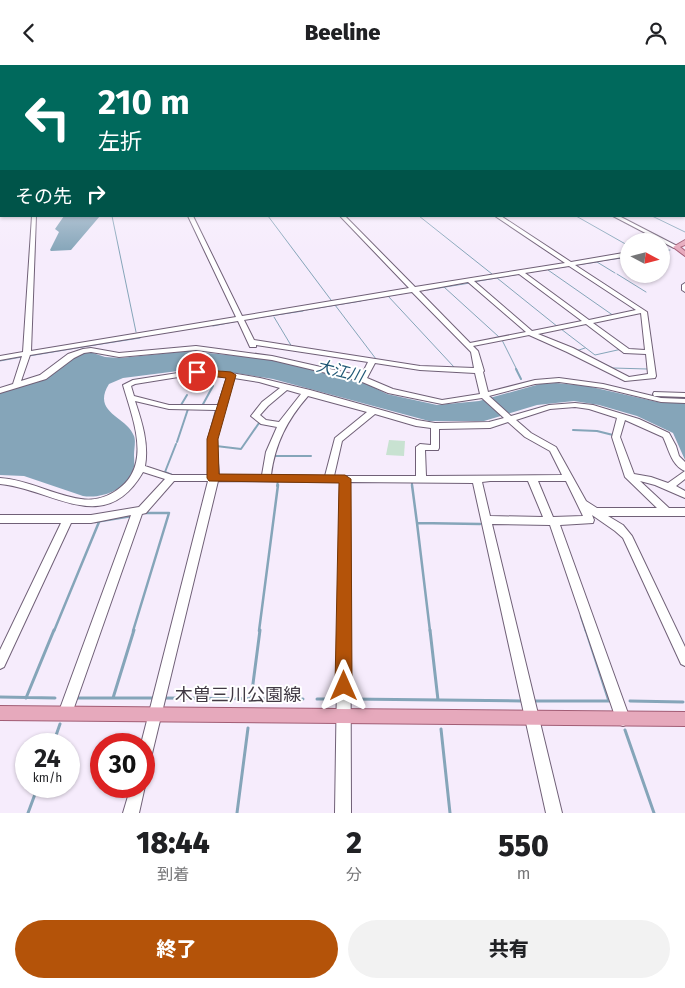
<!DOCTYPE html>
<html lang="ja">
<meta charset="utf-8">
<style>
:root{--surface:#fff;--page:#f2f2f2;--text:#202124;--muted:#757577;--accent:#b45309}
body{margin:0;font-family:"Fira Sans","Noto Sans JP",sans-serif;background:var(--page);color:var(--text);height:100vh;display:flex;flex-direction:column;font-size:19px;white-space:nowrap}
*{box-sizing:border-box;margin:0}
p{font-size:16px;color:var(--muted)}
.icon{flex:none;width:28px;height:28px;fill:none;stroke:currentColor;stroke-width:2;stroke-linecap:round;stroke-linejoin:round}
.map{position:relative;height:748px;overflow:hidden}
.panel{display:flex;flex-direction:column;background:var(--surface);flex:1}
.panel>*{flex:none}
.top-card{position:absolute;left:0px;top:0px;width:685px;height:152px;box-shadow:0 1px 4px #0004;background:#00695c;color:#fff;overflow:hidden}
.needle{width:32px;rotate:97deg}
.tools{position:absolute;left:620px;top:168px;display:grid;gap:10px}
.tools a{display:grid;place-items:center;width:50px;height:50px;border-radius:50%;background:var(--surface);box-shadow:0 1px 4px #0004;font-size:25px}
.speed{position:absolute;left:15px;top:668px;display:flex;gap:10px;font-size:25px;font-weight:700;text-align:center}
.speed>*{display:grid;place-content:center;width:65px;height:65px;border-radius:50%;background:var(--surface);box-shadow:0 1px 4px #0004;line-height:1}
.speed small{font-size:12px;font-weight:400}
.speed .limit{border:8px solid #d22;background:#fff;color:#111}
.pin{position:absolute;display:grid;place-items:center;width:42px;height:42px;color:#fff;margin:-21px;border:2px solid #fff;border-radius:50%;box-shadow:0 1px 5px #0007}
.me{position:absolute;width:55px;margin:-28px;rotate:0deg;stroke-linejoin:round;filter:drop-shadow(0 0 4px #0008)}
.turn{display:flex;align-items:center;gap:18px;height:105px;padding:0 15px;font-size:22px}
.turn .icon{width:65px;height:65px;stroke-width:2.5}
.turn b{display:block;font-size:35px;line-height:42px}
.then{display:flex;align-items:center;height:48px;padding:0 15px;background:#0003;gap:10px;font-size:19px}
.eta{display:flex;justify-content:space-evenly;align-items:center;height:85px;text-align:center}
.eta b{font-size:30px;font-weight:800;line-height:35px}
.primary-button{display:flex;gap:10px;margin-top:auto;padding:10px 15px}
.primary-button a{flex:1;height:58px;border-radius:30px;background:var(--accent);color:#fff;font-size:20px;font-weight:800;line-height:58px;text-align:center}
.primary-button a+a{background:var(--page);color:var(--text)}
header{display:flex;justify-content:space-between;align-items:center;height:65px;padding:0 15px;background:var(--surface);font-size:22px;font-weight:800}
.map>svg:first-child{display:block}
.green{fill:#c8e2d1}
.water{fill:#85a5b9}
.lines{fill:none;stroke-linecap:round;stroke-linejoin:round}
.stream-far3{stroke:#85a5b9;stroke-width:1}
.stream-far2{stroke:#85a5b9;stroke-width:2}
.stream-far1{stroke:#85a5b9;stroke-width:2.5}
.stream{stroke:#85a5b9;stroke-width:3}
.minor-casing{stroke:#706077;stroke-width:2}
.major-casing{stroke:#a25d75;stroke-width:2}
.minor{fill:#fff;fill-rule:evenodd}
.major{fill:#e6a9bc;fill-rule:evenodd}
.route{fill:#b45309;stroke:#753606}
.labels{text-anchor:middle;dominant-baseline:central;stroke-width:4;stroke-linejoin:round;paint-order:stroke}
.water-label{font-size:16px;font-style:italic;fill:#205876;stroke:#fff}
.near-street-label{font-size:18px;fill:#413a44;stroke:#fff}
</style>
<header><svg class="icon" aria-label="back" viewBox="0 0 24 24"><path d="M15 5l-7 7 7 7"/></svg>Beeline<svg class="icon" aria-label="person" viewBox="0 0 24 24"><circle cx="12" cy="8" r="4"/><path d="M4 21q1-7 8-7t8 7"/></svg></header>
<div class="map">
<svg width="685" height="748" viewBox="0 0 685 748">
<rect width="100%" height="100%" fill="#f6ecfc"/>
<path class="green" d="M389,375L405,376L404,391L386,390Z"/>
<path class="water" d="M64,151H100L71,185L51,186L50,185L59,167L55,164Z
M188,286L270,294L363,317L387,329L437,340L479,336L540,319L556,318L587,321L662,338H685V395L673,368L637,351L599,340L574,336L537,340L484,356H429L273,314L210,304L178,306L123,313L109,319C91,348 127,351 134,371C136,376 134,384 134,390C134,395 135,401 133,405C127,425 101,434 83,431L24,411L0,410V327L49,312L81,288L90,287L105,292L120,293Z"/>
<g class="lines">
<path class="stream-far3" d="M112,151L136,267
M268,151L331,235
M419,151L492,209
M576,151L629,181
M652,151L685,167
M661,186L670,185
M600,196L629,192
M661,199L665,201
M576,200L597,197L615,208
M548,205L614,251
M525,208L570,201
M617,209L646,227
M497,213L558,262
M473,217L520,209
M444,222L499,272
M427,225L470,218
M388,231L454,302
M365,235L406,228
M335,240L376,294
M306,245L361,236
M274,252L292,282
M243,255L303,246
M213,261L238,256
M561,264L595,290L622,284
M502,275L517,305
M95,280L140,273
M576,286L585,283
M29,291L95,280
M0,296L22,292
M598,296L613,303L647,304"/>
<path class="stream-far2" d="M516,304L521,314
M181,340L187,330
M202,341L213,321
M573,365L597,366L613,370V372
M177,377L188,344
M216,381L241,384L259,358L262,359
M273,391H311
M172,410L165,407L176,379
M412,417V421
M277,421L278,416"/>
<path class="stream-far1" d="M412,420L417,458L480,459
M95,457L132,451
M417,458L430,566
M581,551L586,566
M54,566L99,457
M133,566L169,448H145
M259,566L278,420"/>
<path class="stream" d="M430,565L438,635
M586,565L609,636
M0,632L55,633
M26,633L54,565
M77,633H152
M113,633L134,565
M163,633L303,634
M251,634L260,565
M317,634H338
M349,634L522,636
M533,636H608
M630,636L683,637
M441,664L450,748
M625,665L654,748
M53,679L60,659
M28,748L38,721
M237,748L248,663"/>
<g class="minor-casing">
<path id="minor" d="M684,83H685V85H684Z
M684,91H685V93H684Z
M0,105H1V107H0Z
M684,114H685V117H684Z
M0,117H1V119H0Z
M684,121H685V124H684Z
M684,147H685V149H684Z
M32,151H36L31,286L236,252L188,151H193L242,251L409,223L340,151H345L415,222L565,198L495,151H501L571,197L629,187V191L575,200L647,247L656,311L655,313L625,316L567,287L529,270L473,281L478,286L484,306L483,307L488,327L535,315L559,313L603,319L661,333L685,334V338L661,337L603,323L559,317L535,319L489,331L511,351L549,340L575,338L593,340L639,354L669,368L676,381L679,391L685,397V414L676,421L685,426V433L655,420L640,416L669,443H685V451H608L623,460L632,471L685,582V601L681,599L623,473L615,466L592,450L594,455L593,458L560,460L630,654L628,659L623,661L618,659L616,654L550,460L492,459L562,748H546L473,418L350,417L351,748H335L340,417L218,416L149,701L144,703V679H141L208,416H174L146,448L142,449L70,654L65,655L60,654L58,649L131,450L91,458H71L4,602L0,604V585L61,458H0V450H91L139,442L165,414L143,407C105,473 53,424 0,419V413C29,415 53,430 81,434C92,436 104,433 114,427C154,403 133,355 123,320L133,315L197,305L231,308L260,313L310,325L417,355L435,358L489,357L504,353L482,333L442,339L388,328L360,316L272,295L196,285L119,292L91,287L84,288L74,293L46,314L0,328V323L13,319L22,291L0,295V291L23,287ZM569,201L636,245L589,255L525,208ZM519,209L582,256L532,266L474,216ZM468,217L526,267L470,278L419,226ZM412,227L471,287L474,303L420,301L254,275L244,255ZM641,248L645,285L629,284L593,258ZM238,256L250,282H256V280L368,297L361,311L272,291L196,281L119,288L91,283L83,284L68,289L40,310L21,316L30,290ZM586,259L624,288L646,289L648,309L629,312L573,283L538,269ZM375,298L420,305L475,308L480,329L442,335L393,324L367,313ZM197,309L227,312L218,340H169L134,331L131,321L135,319ZM234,313L259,317L280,323L262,337L251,351L261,359L277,362L266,387L262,410H219L216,374ZM287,325L301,329L279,357L266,355L260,350L268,341ZM308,331L367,347L335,373L325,411L271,410C275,379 287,355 308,331ZM135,336L169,344L216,345L208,374L209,410H172L145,401C149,379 142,357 135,336ZM575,342L589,344L617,353L612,372L625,412L657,443H597L586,436L556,382L531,368L516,355L550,344ZM375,349L416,361L431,363V380L420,379L416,382V411H334L342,376ZM625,355L663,372C669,384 671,400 685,406L668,418L651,412L634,409L620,372ZM508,357L525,372L550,386L562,410L426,411L425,385H438L439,383V364L490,363ZM490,416H528L543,452L490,451L482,417ZM538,416H566L583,451L553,452Z
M613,151H619L679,182L674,183Z
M685,218V227L682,225V220Z
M654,327L685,328V332L657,331H654L653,329Z
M144,717L145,721L139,748H123L131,721H144Z"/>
</g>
<g class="major-casing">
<path id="major" d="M685,175V180L680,182L685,186V191L673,182Z
M0,641L685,647V661L0,655Z"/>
</g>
<use href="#minor" class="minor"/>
<use href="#major" class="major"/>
</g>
<linearGradient id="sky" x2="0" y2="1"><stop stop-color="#80aed5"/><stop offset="0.44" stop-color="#fbf6fe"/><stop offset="1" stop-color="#fbf6fe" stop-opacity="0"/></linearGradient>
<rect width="685" height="187" fill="url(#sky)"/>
<path class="route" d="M197,304L231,307L236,310L218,374L219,409L345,410L351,414L352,621L350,627L344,629L338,627L335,621L339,418L209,416L207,413V374L226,313L194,309V305Z"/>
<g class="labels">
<g class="water-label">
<text transform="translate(340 306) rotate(14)">大江川</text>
</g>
<g class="near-street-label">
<text x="238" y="630">木曽三川公園線</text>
</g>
</g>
</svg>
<div class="tools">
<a><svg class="needle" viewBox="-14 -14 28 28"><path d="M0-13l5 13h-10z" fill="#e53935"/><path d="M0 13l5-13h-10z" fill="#757577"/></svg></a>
</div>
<div class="speed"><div>24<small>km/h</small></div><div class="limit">30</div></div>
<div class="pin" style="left:197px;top:307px;background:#d93025"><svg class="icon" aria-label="arrive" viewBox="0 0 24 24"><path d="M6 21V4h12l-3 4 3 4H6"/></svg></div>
<svg class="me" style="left:344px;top:621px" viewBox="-20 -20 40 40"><path d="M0-17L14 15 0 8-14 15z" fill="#b45309" stroke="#fff" stroke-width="4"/></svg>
<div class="top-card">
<div class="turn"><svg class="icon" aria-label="left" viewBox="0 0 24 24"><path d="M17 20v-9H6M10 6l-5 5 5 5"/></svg><div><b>210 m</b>左折</div></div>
<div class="then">その先<svg class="icon" aria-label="right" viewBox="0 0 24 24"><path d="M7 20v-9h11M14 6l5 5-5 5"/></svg></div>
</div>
</div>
<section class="panel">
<div class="eta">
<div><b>18:44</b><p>到着</p></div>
<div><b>2</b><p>分</p></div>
<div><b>550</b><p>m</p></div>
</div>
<div class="primary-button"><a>終了</a><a>共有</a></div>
</section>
